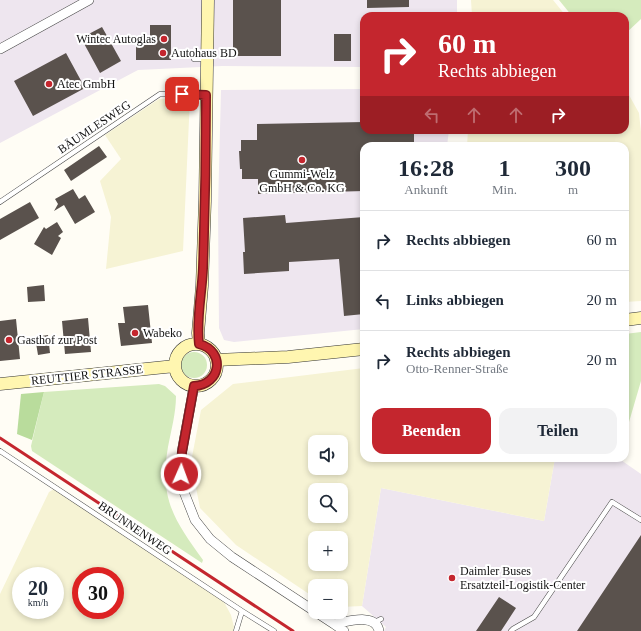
<!DOCTYPE html>
<html lang="de">
<meta charset="utf-8">
<style>
:root{--surface:#fff;--page:#f2f2f3;--text:#1f2937;--muted:#747a83;--line:#e0e1e3;--accent:#c4262e}
body{margin:0;font-family:Georgia,serif;background:var(--page);color:var(--text);height:100vh;display:flex;flex-direction:column;font-size:15px;white-space:nowrap}
*{box-sizing:border-box;margin:0}
p{font-size:13px;color:var(--muted)}
.icon{flex:none;width:22px;height:22px;fill:none;stroke:currentColor;stroke-width:2;stroke-linecap:round;stroke-linejoin:round}
.map{position:relative;flex:1;overflow:hidden}
.drawer{position:absolute;left:360px;top:142px;width:269px;height:320px;display:flex;flex-direction:column;background:var(--surface);border-radius:12px;box-shadow:0 2px 6px #0003}
.drawer>*{flex:none}
.hud{position:absolute;left:360px;top:12px;width:269px;height:122px;border-radius:12px;box-shadow:0 2px 6px #0003;background:#c4262e;color:#fff;overflow:hidden}
.tools{position:absolute;left:308px;top:435px;display:grid;gap:8px}
.tools a{display:grid;place-items:center;width:40px;height:40px;border-radius:8px;background:var(--surface);box-shadow:0 2px 6px #0003;font-size:20px}
.speed{position:absolute;left:12px;top:567px;display:flex;gap:8px;font-size:20px;font-weight:700;text-align:center}
.speed>*{display:grid;place-content:center;width:52px;height:52px;border-radius:50%;background:var(--surface);box-shadow:0 2px 6px #0003;line-height:1}
.speed small{font-size:10px;font-weight:400}
.speed .limit{border:6px solid #d22;background:#fff;color:#111}
.pin{position:absolute;display:grid;place-items:center;width:34px;height:34px;color:#fff;margin:-17px;border-radius:8px;box-shadow:0 2px 6px #0006}
.me{position:absolute;width:44px;margin:-22px;rotate:2deg;stroke-linejoin:round;filter:drop-shadow(0 0 3px #0008)}
.turn{display:flex;align-items:center;gap:14px;height:84px;padding:0 12px;font-size:18px}
.turn .icon{width:52px;height:52px;stroke-width:2.5}
.turn b{display:block;font-size:28px;line-height:34px}
.lanes{display:flex;align-items:center;height:38px;padding:0 12px;background:#0003;justify-content:center;gap:20px;direction:ltr}
.lanes .off{opacity:.35}
.eta{display:flex;justify-content:space-evenly;align-items:center;height:68px;text-align:center}
.eta b{font-size:24px;font-weight:600;line-height:28px}
.primary-button{display:flex;gap:8px;margin-top:auto;padding:8px 12px}
.primary-button a{flex:1;height:46px;border-radius:12px;background:var(--accent);color:#fff;font-size:16px;font-weight:600;line-height:46px;text-align:center}
.primary-button a+a{background:var(--page);color:var(--text)}
ul{padding:0;list-style:none}
li{display:flex;align-items:center;gap:12px;height:60px;padding:0 12px;border-top:1px solid var(--line)}
li div{flex:1}
li b{display:block;font-size:15px}
li em{font-style:normal}
.map>svg:first-child{display:block}
.industrial{fill:#eee6ef}
.farmland{fill:#f6f3d4;fill-rule:evenodd}
.green{fill:#d5ebbd}
.forest{fill:#b9dc9c}
.building{fill:#5a524d}
.lines{fill:none;stroke-linecap:round;stroke-linejoin:round}
.lane-casing{stroke:#444;stroke-width:5.5}
.street-casing{stroke:#444;stroke-width:10}
.secondary-casing{stroke:#333;stroke-width:13}
.lane{stroke:#fff;stroke-width:4.5}
.street{stroke:#fff;stroke-width:9}
.secondary{stroke:#fff6b0;stroke-width:12}
.rail{stroke:#c4262e;stroke-width:3}
.route-casing{stroke:#7f191e;stroke-width:10}
.route{stroke:#c4262e;stroke-width:7}
.poi-dot{fill:#c4262e;stroke:#fff;stroke-width:1.5}
.labels{text-anchor:middle;dominant-baseline:central;stroke-width:4;stroke-linejoin:round;paint-order:stroke}
.poi-label{font-size:12px;fill:#111;stroke:#fff;text-anchor:start}
.street-label{font-size:12px;fill:#111;stroke:#fff}
</style>
<div class="map">
<svg width="641" height="631" viewBox="0 0 641 631">
<rect width="100%" height="100%" fill="#fffdf5"/>
<path class="industrial" d="M0,0H457V16H364V67L222,66L138,70L0,143Z
M364,89V130H449L447,146H364V329L234,342L224,340L219,328L218,208L221,90Z
M555,458H618L641,474V631H384L386,627L362,606L381,488L544,521Z"/>
<path class="farmland" d="M471,0H553L566,16H472Z
M625,89L629,95L639,113L641,132V301L625,302V146H467L468,130H625Z
M190,98L183,251L106,269L111,217L100,181L121,159L105,135L159,99Z
M364,368V458H555L544,521L381,488L362,606L341,607V586H315V598L236,545L200,508L191,462L201,410L233,384ZM315,442H341V468H315ZM315,490H341V516H315ZM315,538H341V564H315Z
M54,489L224,602L231,615L234,627L233,631H0V594L49,492ZM21,576H55V610H21ZM81,576H115V610H81Z"/>
<path class="green" d="M559,0H641V19L625,34V16H572Z
M641,332V381L629,422L625,419V334Z
M181 365a13 13 0 1 1 26 0a13 13 0 1 1-26 0Z
M159,384L165,386L176,396C176,413 171,431 168,447C159,498 174,520 203,560L202,563L32,451L31,446L44,392Z"/>
<path class="forest" d="M44,392L32,440L17,434L21,394Z"/>
<path class="building" d="M233,0H281V56H233Z
M367,0H409V7L367,8Z
M150,25H171V60H136V36H150Z
M102,27L121,61L100,73L81,38Z
M334,34H351V61H334Z
M66,53L85,88L33,116L14,81Z
M364,122V130H414V146H364V191L258,194V179H242V169H240L239,151H241V140H257V124Z
M99,146L107,157L71,181L64,170Z
M73,189L79,199L85,195L95,212L75,224L64,205L54,211L58,204L55,199Z
M30,202L39,218L0,240V219Z
M285,215L286,223L364,217V314L344,316L339,259L289,262V271L244,274L243,252H245L243,218Z
M57,222L63,232L58,236L61,238L52,255L34,244L44,227L46,229Z
M44,285L45,301L28,302L27,287Z
M148,305L152,343L121,346L118,323H125L123,307Z
M88,318L91,352L65,354L62,321Z
M16,319L20,359L0,361V321Z
M48,335L50,353L38,355L35,337Z
M641,535V631H577Z
M499,597L516,608L501,631H476Z"/>
<g class="lines">
<g class="lane-casing">
<path id="lane" d="M194,59H205
M0,202L160,94L205,95
M0,451L242,611L236,631
M242,611L274,631
M375,622L381,619
M511,631L513,629L534,617L612,502L641,520"/>
</g>
<g class="street-casing">
<path id="street" d="M0,49L89,0
M194,386L182,451L181,474L184,492L195,520L210,539L232,557L334,624
M344,631L334,624C346,622 376,612 379,631"/>
</g>
<g class="secondary-casing">
<path id="secondary" d="M625,320L641,318
M175 365a21 21 0 1 1 42 0a21 21 0 1 1-42 0Z
M199,344L198,333L202,286L205,201L208,0
M216,360L288,357L364,349
M0,384L175,366"/>
</g>
<use href="#lane" class="lane"/>
<use href="#street" class="street"/>
<use href="#secondary" class="secondary"/>
<path class="rail" d="M0,438L293,631"/>
</g>
<g class="lines">
<g class="route-casing">
<path id="route" d="M181,474L182,452L194,386C221,385 226,351 199,344C196,319 202,293 203,268C205,211 206,153 206,95L182,94"/>
</g>
<use href="#route" class="route"/>
</g>
<g class="poi-dot">
<circle cx="164" cy="39" r="4"/>
<circle cx="163" cy="53" r="4"/>
<circle cx="49" cy="84" r="4"/>
<circle cx="302" cy="160" r="4"/>
<circle cx="135" cy="333" r="4"/>
<circle cx="9" cy="340" r="4"/>
<circle cx="452" cy="578" r="4"/>
</g>
<g class="labels">
<g class="poi-label">
<text x="156" y="39" text-anchor="end">Wintec Autoglas</text>
<text x="171" y="53">Autohaus BD</text>
<text x="57" y="84">Atec GmbH</text>
<text x="302" y="174" text-anchor="middle">Gummi-Welz<tspan x="302" dy="14">GmbH &amp; Co. KG</tspan></text>
<text x="143" y="333">Wabeko</text>
<text x="17" y="340">Gasthof zur Post</text>
<text x="460" y="571">Daimler Buses<tspan x="460" dy="14">Ersatzteil-Logistik-Center</tspan></text>
</g>
<g class="street-label">
<text transform="translate(94 127) rotate(-34)">BÄUMLESWEG</text>
<text transform="translate(87 375) rotate(-6)">REUTTIER STRASSE</text>
<text transform="translate(135 528) rotate(34)">BRUNNENWEG</text>
</g>
</g>
</svg>
<div class="tools">
<a><svg class="icon" aria-label="sound" viewBox="0 0 24 24"><path d="M4 9h4l5-4v14l-5-4H4zM17 9q2 3 0 6"/></svg></a>
<a><svg class="icon" aria-label="search" viewBox="0 0 24 24"><circle cx="10" cy="10" r="6"/><path d="M15 15l6 6"/></svg></a>
<a>+</a>
<a>−</a>
</div>
<div class="speed"><div>20<small>km/h</small></div><div class="limit">30</div></div>
<div class="pin" style="left:182px;top:94px;background:#d93025"><svg class="icon" aria-label="arrive" viewBox="0 0 24 24"><path d="M6 21V4h12l-3 4 3 4H6"/></svg></div>
<svg class="me" style="left:181px;top:474px" viewBox="-20 -20 40 40"><circle r="17" fill="#c4262e" stroke="#fff" stroke-width="3"/><path d="M0-11L8 9 0 5-8 9z" fill="#fff"/></svg>
<div class="hud">
<div class="turn"><svg class="icon" aria-label="right" viewBox="0 0 24 24"><path d="M7 20v-9h11M14 6l5 5-5 5"/></svg><div><b>60 m</b>Rechts abbiegen</div></div>
<div class="lanes"><svg class="icon off" aria-label="left" viewBox="0 0 24 24"><path d="M17 20v-9H6M10 6l-5 5 5 5"/></svg><svg class="icon off" aria-label="ahead" viewBox="0 0 24 24"><path d="M12 20V5M6 11l6-6 6 6"/></svg><svg class="icon off" aria-label="ahead" viewBox="0 0 24 24"><path d="M12 20V5M6 11l6-6 6 6"/></svg><svg class="icon" aria-label="right" viewBox="0 0 24 24"><path d="M7 20v-9h11M14 6l5 5-5 5"/></svg></div>
</div>
<section class="drawer">
<div class="eta">
<div><b>16:28</b><p>Ankunft</p></div>
<div><b>1</b><p>Min.</p></div>
<div><b>300</b><p>m</p></div>
</div>
<ul>
<li><svg class="icon" aria-label="right" viewBox="0 0 24 24"><path d="M7 20v-9h11M14 6l5 5-5 5"/></svg><div><b>Rechts abbiegen</b></div><em>60 m</em></li>
<li><svg class="icon" aria-label="left" viewBox="0 0 24 24"><path d="M17 20v-9H6M10 6l-5 5 5 5"/></svg><div><b>Links abbiegen</b></div><em>20 m</em></li>
<li><svg class="icon" aria-label="right" viewBox="0 0 24 24"><path d="M7 20v-9h11M14 6l5 5-5 5"/></svg><div><b>Rechts abbiegen</b><p>Otto-Renner-Straße</p></div><em>20 m</em></li>
</ul>
<div class="primary-button"><a>Beenden</a><a>Teilen</a></div>
</section>
</div>
